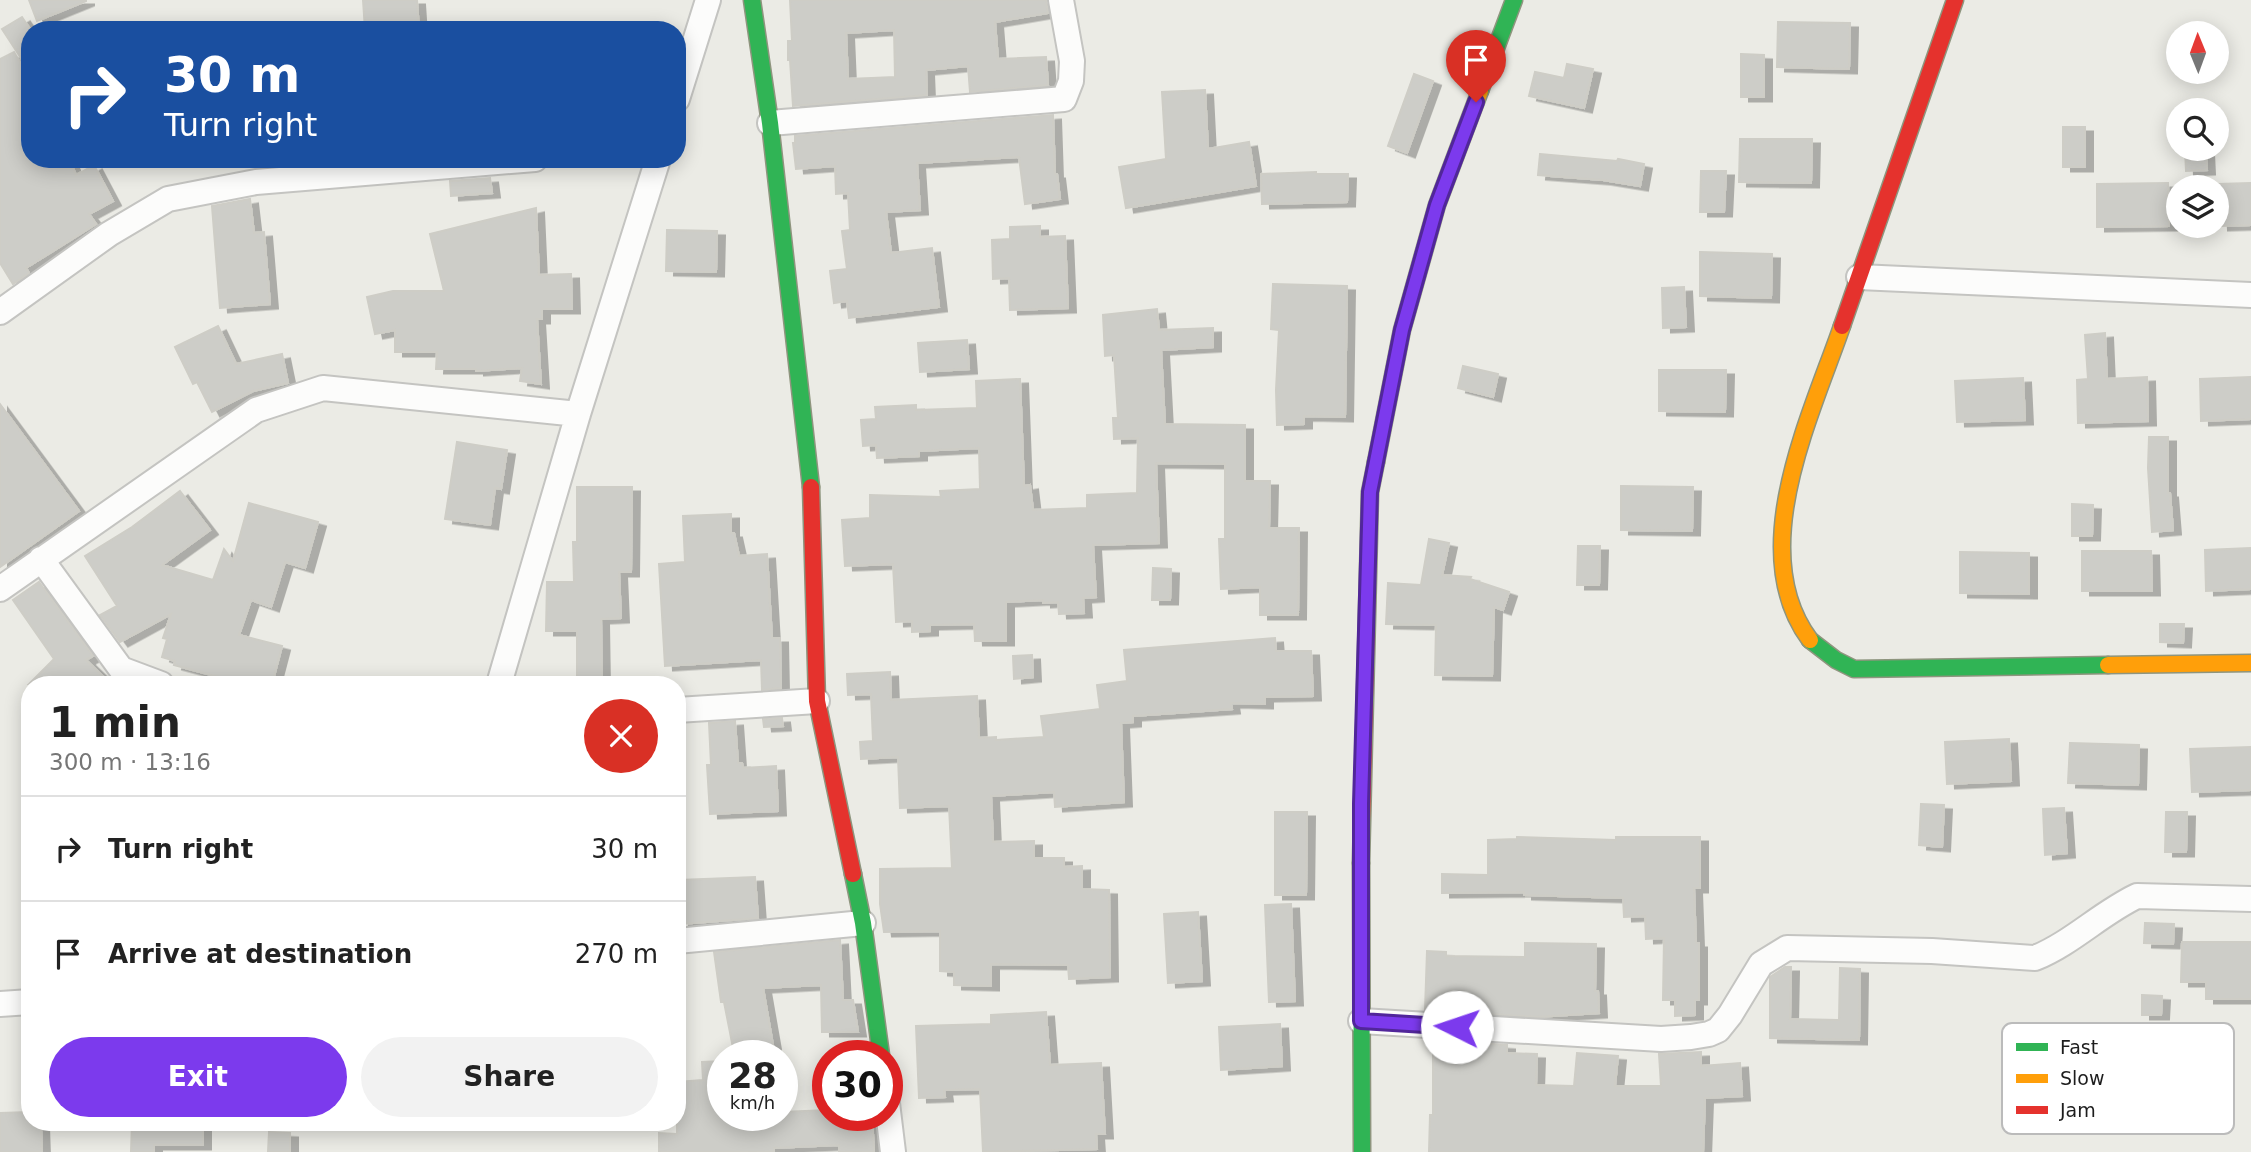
<!DOCTYPE html>
<meta charset="utf-8">
<style>
:root{--surface:#fff;--page:#f2f2f2;--text:#222;--muted:#767676;--line:#e0e0e0;--accent:#7c3aed}
body{margin:0;font-family:"DejaVu Sans",sans-serif;background:var(--page);color:var(--text);height:100vh;display:flex;flex-direction:column;font-size:26px;white-space:nowrap}
*{box-sizing:border-box;margin:0}
p{font-size:23px;color:var(--muted)}
.icon{flex:none;width:38px;height:38px;fill:none;stroke:currentColor;stroke-width:2;stroke-linecap:round;stroke-linejoin:round}
.map{position:relative;flex:1;overflow:hidden}
.sheet{position:absolute;left:21px;top:676px;width:665px;height:455px;display:flex;flex-direction:column;background:var(--surface);border-radius:28px;box-shadow:0 4px 18px #0003}
.sheet>*{flex:none}
.banner{position:absolute;left:21px;top:21px;width:665px;height:147px;border-radius:28px;box-shadow:0 4px 18px #0003;background:#1a4fa0;color:#fff;overflow:hidden}
.needle{width:46px;rotate:359deg}
.tools{position:absolute;left:2166px;top:21px;display:grid;gap:14px}
.tools a{display:grid;place-items:center;width:63px;height:63px;border-radius:50%;background:var(--surface);box-shadow:0 4px 18px #0003;font-size:35px}
.speed{position:absolute;left:707px;top:1040px;display:flex;gap:14px;font-size:35px;font-weight:700;text-align:center}
.speed>*{display:grid;place-content:center;width:91px;height:91px;border-radius:50%;background:var(--surface);box-shadow:0 4px 18px #0003;line-height:1}
.speed small{font-size:18px;font-weight:400}
.speed .limit{border:10px solid #d22;background:#fff;color:#111}
.pin{position:absolute;display:grid;place-items:center;width:60px;height:60px;color:#fff;margin:-72px -30px;border-radius:50% 50% 50% 0;rotate:-45deg;box-shadow:0 0 7px #0007}
.pin .icon{rotate:45deg}
.me{position:absolute;width:77px;margin:-38px;rotate:274deg;stroke-linejoin:round;filter:drop-shadow(0 0 5px #0008)}
.turn{display:flex;align-items:center;gap:24px;height:147px;padding:0 28px;font-size:32px}
.turn .icon{width:91px;height:91px;stroke-width:2.5}
.turn b{display:block;font-size:49px;line-height:60px}
.round{display:grid;place-items:center;flex:none;width:74px;height:74px;border-radius:37px;background:var(--page)}
.summary{display:flex;align-items:center;justify-content:space-between;height:119px;padding:0 28px}
h1{font-size:42px;font-weight:600;line-height:52px}
.button{display:flex;gap:14px;margin-top:auto;padding:14px 28px}
.button a{flex:1;height:80px;border-radius:42px;background:var(--accent);color:#fff;font-size:28px;font-weight:600;line-height:80px;text-align:center}
.button a+a{background:var(--page);color:var(--text)}
ul{padding:0;list-style:none}
li{display:flex;align-items:center;gap:21px;height:105px;padding:0 28px;border-top:2px solid var(--line)}
li div{flex:1}
li b{display:block;font-size:26px}
li em{font-style:normal}
.map>svg:first-child{display:block}
.building{fill:#cdcdc8;stroke:#cecdc6;stroke-width:2;fill-rule:evenodd;filter:url(#shadow)}
.lines{fill:none;stroke-linecap:round;stroke-linejoin:round}
.street-casing{stroke:#c4c4c1;stroke-width:28}
.fast-casing{stroke:#8e957e;stroke-width:19}
.slow-casing{stroke:#8e957e;stroke-width:19}
.jam-casing{stroke:#8e957e;stroke-width:19}
.street{stroke:#fcfcfb;stroke-width:24}
.fast{stroke:#30b455;stroke-width:16}
.slow{stroke:#ff9f0a;stroke-width:16}
.jam{stroke:#e5322d;stroke-width:16}
.route-casing{stroke:#51269a;stroke-width:18}
.route{stroke:#7c3aed;stroke-width:12}
.key{fill:#fff;stroke:#bbb;stroke-width:2}
.key-label{font-size:19px;fill:#1d1d1d}
</style>
<div class="map">
<svg width="2251" height="1152" viewBox="0 0 2251 1152">
<defs>
<filter id="shadow"><feDropShadow dx="8" dy="4.5" stdDeviation="0" flood-color="#0004"/></filter>
</defs>
<rect width="100%" height="100%" fill="#ebebe5"/>
<path class="building" d="M29,0H86V1L37,21Z
M363,0H417L419,30H365Z
M790,0H1046L1048,13L995,22L998,59L1046,57L1048,85L970,92L968,66L926,70L927,95L793,106L790,60H788V41H792ZM894,30L895,77L848,79L846,33Z
M22,17L30,29V72L2,29Z
M1778,22L1850,23L1849,69L1777,67Z
M14,52L30,80V159H69L76,175L94,165L113,201L89,214L96,224L26,268L29,273L13,284L0,263V59Z
M1741,54L1764,55V97H1741Z
M1567,64L1593,69L1584,108L1529,96L1535,72L1564,78Z
M1414,74L1433,81L1407,153L1388,146Z
M1205,90L1208,149L1249,142L1256,186L1126,208L1119,167L1166,159L1162,92Z
M1053,115L1055,174H1057L1060,199L1025,204L1019,157L917,163L920,210L886,212L891,253L932,248L939,307L849,318L847,301L834,303L830,271L847,269L842,231L850,230L848,193L836,194L835,166L796,169L793,143H795V136Z
M2063,127H2085V167H2063Z
M1740,139H1812L1811,183L1739,182Z
M2185,149H2206L2207,170L2186,171Z
M1540,154L1617,161L1618,159L1644,164L1640,186L1603,180L1538,175Z
M1701,171H1726L1724,212H1700Z
M1316,172V174H1348L1347,202L1262,204L1261,174Z
M490,178L492,193L451,196L450,181Z
M2168,183L2169,226L2097,227V184Z
M2251,183V225L2220,226L2218,184Z
M250,199L254,233L264,232L270,304L220,308L212,206Z
M536,208L539,275L571,274L572,309H542V319H537L541,384L520,381L522,368L476,371V369H436L437,352H395V330L375,334L367,297L393,291H444L430,234Z
M1040,226V237L1065,236L1068,308L1010,310L1009,278L993,279L992,240L1010,239V227Z
M667,230L717,231L716,272L666,271Z
M1700,252L1772,254L1771,298L1700,296Z
M1273,284L1347,286L1345,417L1304,416V424L1277,425L1276,390L1279,330L1271,329Z
M1684,287L1686,327L1663,328L1662,288Z
M1157,309L1159,330L1213,328V347L1161,350L1165,424L1245,425V481H1270L1269,528H1299L1298,615H1260V587L1221,589L1219,539H1225V464L1156,463L1159,543L1093,545L1096,597L1083,598L1084,613L1059,614L1058,602L1043,603V600L1006,602V641H975L974,624L930,625V631L912,632V621L896,622L893,564L845,566L842,520L870,518V495L941,497L940,491L980,489L979,448L919,451V456L877,458L876,445L863,446L861,420L876,419L875,407L916,405V410L977,408L976,381L1020,379L1024,486L1030,485L1033,510L1087,508V495L1137,493L1138,438L1114,439L1113,418H1118L1114,355L1105,356L1103,315Z
M218,326L236,364L282,354L288,383L253,391L212,412L197,382L193,384L175,347Z
M2105,333L2107,379L2147,377L2148,421L2078,423L2077,380L2088,379L2085,335Z
M967,340L969,369L920,372L918,343Z
M1463,366L1498,374L1493,397L1458,388Z
M1659,370H1726L1725,412L1659,411Z
M2251,377V419L2201,421L2200,379Z
M2023,378L2025,420L1957,422L1955,381Z
M0,404L79,511L0,567Z
M2149,437H2168V493H2170L2173,530L2152,532L2148,468Z
M457,442L507,450L501,489L495,488L490,525L445,519Z
M1621,486L1693,487L1692,531L1621,530Z
M577,487H632L631,572H619L621,618L601,619L602,684H577V631H546L547,582H574L573,542H577Z
M180,491L210,530L162,565L213,580L224,549L233,561L249,503L318,522L305,568L285,562L271,607L251,600L239,635L282,646L272,684H245L174,665L175,661L162,657L167,639L163,638L171,614L120,642L100,615L117,606L85,556L132,527Z
M2072,504L2093,505L2092,536H2072Z
M731,514V533H734L739,556L767,554L772,638H780L781,688L762,690L761,660L665,666L659,564L685,562L683,516Z
M1429,539L1449,543L1442,575L1471,577L1470,579L1509,592L1503,610L1494,607L1492,676L1435,675L1436,625L1386,624L1388,583L1421,585Z
M1578,546H1600L1599,585H1577Z
M2251,548V589L2206,591L2205,550Z
M2082,551H2151L2152,591H2082Z
M1960,552L2029,553V594L1960,593Z
M1153,568L1171,569L1170,600H1152Z
M39,582L93,656L86,660L111,684H29L54,659L13,600Z
M2160,624H2184L2183,643L2160,642Z
M1275,638L1276,651H1311L1313,696L1265,697V704L1231,703L1232,709L1133,716V722L1121,723L1124,802L1055,807L1054,792L991,796L993,842L1034,841V858H1064V867L1082,866V889L1109,890L1110,977L1069,979L1068,965L991,964V986L954,985V972L940,971V931L884,932L880,904V869L952,868L949,806L900,808L898,757L861,759L860,742L873,741L871,694L848,695L847,674L890,672L891,700L977,696L979,738L996,737V740L1044,737L1041,716L1100,709L1097,685L1127,681L1124,650Z
M1032,655L1033,677L1014,679L1013,656Z
M782,718L783,726L764,727L763,719Z
M735,721L738,763H742L743,768L776,766L778,811L710,814L707,765H711L709,723Z
M2009,739L2011,781L1947,784L1945,742Z
M2070,743L2139,745L2138,785L2068,783Z
M2251,747V790L2192,792L2190,749Z
M1921,804L1944,805L1942,847L1919,845Z
M2064,808L2067,853L2045,855L2043,809Z
M1275,812H1307L1306,895H1275Z
M2166,812H2187L2186,852H2165Z
M1517,837L1616,840V837H1700V888H1694L1696,943H1699V1000H1695V1015L1675,1016V1000H1663L1664,938L1646,939L1645,916L1624,917L1623,898L1524,895V892L1442,893V874L1488,875V840L1517,839Z
M755,877L758,918L681,924L679,880Z
M1291,904L1295,1001L1269,1002L1265,905Z
M1198,912L1202,981L1168,983L1164,914Z
M2145,923L2174,924L2173,944L2144,943Z
M840,940L843,1000H853L858,1032H822L821,985L763,988L773,1045L734,1053L724,1002H721L714,952Z
M2182,942H2251V999H2206V982H2181Z
M1525,943L1596,944L1595,991H1598L1599,1013L1537,1017L1425,1010L1427,951L1446,952V956L1525,957Z
M1785,967H1791L1790,1019L1839,1020L1840,968L1860,969L1859,1040L1770,1038V977Z
M2142,995L2162,996L2161,1015H2142Z
M1046,1012L1050,1065L1101,1063L1105,1134H1096L1097,1149L983,1152L980,1089L944,1090L945,1097L919,1098L916,1026L991,1024V1015Z
M1280,1024L1282,1066L1221,1070L1219,1027Z
M1433,1040L1507,1045V1053L1537,1054L1536,1085L1574,1086L1577,1053L1618,1056L1615,1086H1661L1659,1054L1701,1052V1066L1740,1063L1742,1096L1705,1098L1703,1152H1429L1430,1115H1433Z
M723,1061V1119L782,1117V1112L828,1110V1115H872L874,1152H839V1145L774,1148V1152H659V1133L677,1134V1082L703,1080L702,1062Z
M30,1112V1122H41L42,1152H0V1113Z
M132,1122H203V1145H154V1152H131Z
M269,1132L290,1133V1152H268Z"/>
<g class="lines">
<g class="street-casing">
<path id="street" d="M677,99L708,0
M770,123L1064,99L1071,81L1072,61L1061,0
M1859,277L2251,295
M0,312L109,234L168,199L256,182L535,159
M41,559L121,669L161,684
M0,589L256,410L323,388L578,414
M499,684L578,414L658,159
M677,710L817,701
M677,941L863,923
M0,1004L30,1002
M1361,1021L1661,1039L1691,1037L1709,1034L1718,1030L1730,1015L1761,964L1787,948L1932,951L2035,958C2072,943 2101,913 2137,896L2251,899
M887,1103L893,1152"/>
</g>
<g class="fast-casing">
<path id="fast" d="M752,0L770,123L811,487
M1480,91L1514,0
M1810,640L1836,660L1854,669L2108,665
M1361,863L1362,1152
M853,874L863,923L881,1055"/>
</g>
<g class="slow-casing">
<path id="slow" d="M1376,462L1402,330L1437,205L1480,91
M1810,640C1744,552 1811,416 1842,326
M2108,665L2251,663"/>
</g>
<g class="jam-casing">
<path id="jam" d="M1842,326L1955,0
M811,487L817,701L853,874
M1361,863L1370,492L1376,462"/>
</g>
<use href="#street" class="street"/>
<use href="#fast" class="fast"/>
<use href="#slow" class="slow"/>
<use href="#jam" class="jam"/>
</g>
<g class="lines">
<g class="route-casing">
<path id="route" d="M1457,1027L1361,1021V804L1370,492L1402,330L1437,205L1476,102"/>
</g>
<use href="#route" class="route"/>
</g>
<rect x="2002" y="1023" width="232" height="111" rx="10" class="key"/>
<rect x="2016" y="1043" width="32" height="8" fill="#30b455"/>
<rect x="2016" y="1074" width="32" height="9" fill="#ff9f0a"/>
<rect x="2016" y="1106" width="32" height="8" fill="#e5322d"/>
<g class="key-label">
<text x="2060" y="1054">Fast</text>
<text x="2060" y="1085">Slow</text>
<text x="2060" y="1117">Jam</text>
</g>
</svg>
<div class="tools">
<a><svg class="needle" viewBox="-14 -14 28 28"><path d="M0-13l5 13h-10z" fill="#e53935"/><path d="M0 13l5-13h-10z" fill="#767676"/></svg></a>
<a><svg class="icon" aria-label="search" viewBox="0 0 24 24"><circle cx="10" cy="10" r="6"/><path d="M15 15l6 6"/></svg></a>
<a><svg class="icon" aria-label="layers" viewBox="0 0 24 24"><path d="M12 4l9 5-9 5-9-5zM3 14l9 5 9-5"/></svg></a>
</div>
<div class="speed"><div>28<small>km/h</small></div><div class="limit">30</div></div>
<div class="pin" style="left:1476px;top:102px;background:#d93025"><svg class="icon" aria-label="arrive" viewBox="0 0 24 24"><path d="M6 21V4h12l-3 4 3 4H6"/></svg></div>
<svg class="me" style="left:1457px;top:1027px" viewBox="-20 -20 40 40"><circle r="19" fill="#fff"/><path d="M0-13L10 11 0 6-10 11z" fill="#7c3aed"/></svg>
<div class="banner">
<div class="turn"><svg class="icon" aria-label="right" viewBox="0 0 24 24"><path d="M7 20v-9h11M14 6l5 5-5 5"/></svg><div><b>30 m</b>Turn right</div></div>
</div>
<section class="sheet">
<div class="summary"><div><h1>1 min</h1><p>300 m · 13:16</p></div><a class="round" style="background:#d93025;color:#fff"><svg class="icon" aria-label="close" viewBox="0 0 24 24"><path d="M6 6l12 12M18 6L6 18"/></svg></a></div>
<ul>
<li><svg class="icon" aria-label="right" viewBox="0 0 24 24"><path d="M7 20v-9h11M14 6l5 5-5 5"/></svg><div><b>Turn right</b></div><em>30 m</em></li>
<li><svg class="icon" aria-label="arrive" viewBox="0 0 24 24"><path d="M6 21V4h12l-3 4 3 4H6"/></svg><div><b>Arrive at destination</b></div><em>270 m</em></li>
</ul>
<div class="button"><a>Exit</a><a>Share</a></div>
</section>
</div>
